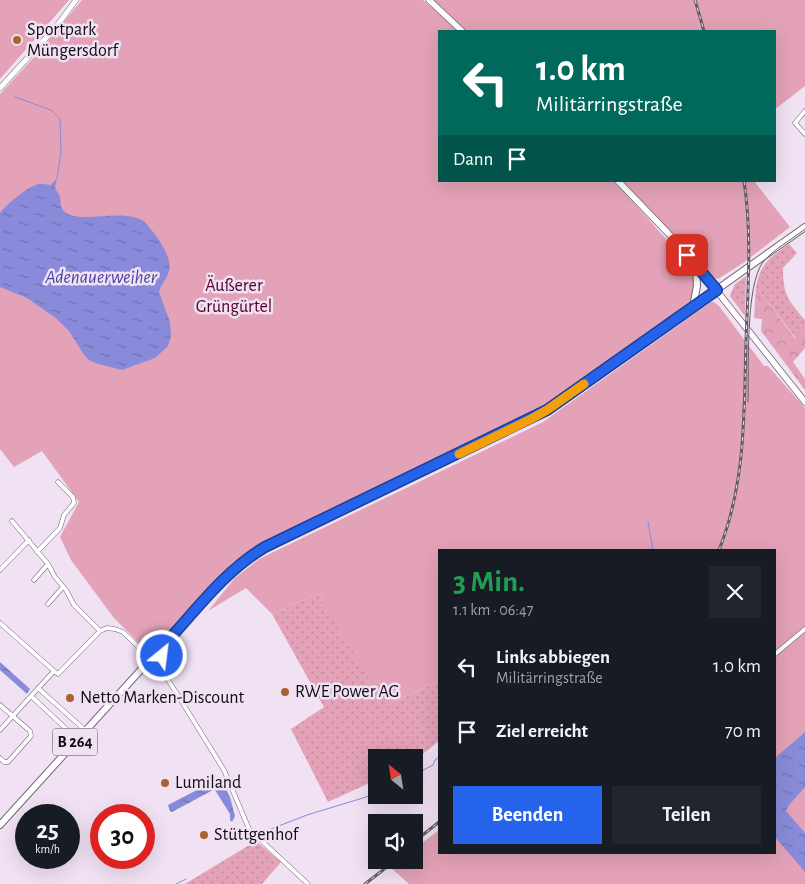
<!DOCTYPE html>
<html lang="de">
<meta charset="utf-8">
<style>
:root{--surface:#171b24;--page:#20242c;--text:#f1f3f6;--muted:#9ea1a6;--accent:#2563eb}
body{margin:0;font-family:"Alegreya Sans",sans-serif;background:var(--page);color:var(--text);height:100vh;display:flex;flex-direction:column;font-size:19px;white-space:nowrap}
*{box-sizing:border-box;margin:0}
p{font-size:16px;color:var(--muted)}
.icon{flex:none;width:28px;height:28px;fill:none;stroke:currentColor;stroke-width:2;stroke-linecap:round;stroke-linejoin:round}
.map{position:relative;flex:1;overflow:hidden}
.details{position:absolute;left:438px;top:549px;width:338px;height:305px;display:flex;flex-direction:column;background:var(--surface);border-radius:0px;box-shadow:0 5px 20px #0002}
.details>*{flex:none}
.guide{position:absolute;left:438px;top:30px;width:338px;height:152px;border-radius:0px;box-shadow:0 5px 20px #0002;background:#00695c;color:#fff;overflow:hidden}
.needle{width:32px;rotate:330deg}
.buttons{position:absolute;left:368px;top:749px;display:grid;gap:10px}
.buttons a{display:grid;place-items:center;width:55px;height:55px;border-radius:0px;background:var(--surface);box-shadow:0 5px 20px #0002;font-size:25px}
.speed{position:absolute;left:15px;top:804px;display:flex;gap:10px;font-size:25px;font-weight:700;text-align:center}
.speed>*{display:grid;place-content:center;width:65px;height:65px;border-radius:50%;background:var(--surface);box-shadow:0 5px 20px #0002;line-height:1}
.speed small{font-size:12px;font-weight:400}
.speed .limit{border:8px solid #d22;background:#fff;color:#111}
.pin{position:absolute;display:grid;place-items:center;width:42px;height:42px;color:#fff;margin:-21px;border-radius:10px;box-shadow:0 2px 8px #0006}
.me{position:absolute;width:55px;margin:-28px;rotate:29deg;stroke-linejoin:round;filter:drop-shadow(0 0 4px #0008)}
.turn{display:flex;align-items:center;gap:18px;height:105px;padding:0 15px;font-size:22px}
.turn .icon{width:65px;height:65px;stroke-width:2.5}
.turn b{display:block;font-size:35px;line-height:42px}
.then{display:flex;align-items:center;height:48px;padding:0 15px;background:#0003;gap:10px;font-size:19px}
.round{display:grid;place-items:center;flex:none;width:52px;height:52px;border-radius:0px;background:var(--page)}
.head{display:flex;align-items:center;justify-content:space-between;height:85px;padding:0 15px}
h1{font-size:30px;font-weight:700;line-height:38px;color:#1e9e55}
.cta{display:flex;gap:10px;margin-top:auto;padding:10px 15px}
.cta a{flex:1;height:58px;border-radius:0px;background:var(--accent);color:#fff;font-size:20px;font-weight:700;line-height:58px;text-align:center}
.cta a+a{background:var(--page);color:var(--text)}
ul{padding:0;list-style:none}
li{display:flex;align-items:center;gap:15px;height:65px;padding:0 15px}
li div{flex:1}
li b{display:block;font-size:19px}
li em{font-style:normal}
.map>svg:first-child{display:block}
.grass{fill:url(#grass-dots)}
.forest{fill:url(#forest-crowns)}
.green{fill:#e3a2b7}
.water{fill:url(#water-ripples)}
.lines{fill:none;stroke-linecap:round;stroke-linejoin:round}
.stream{stroke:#898bda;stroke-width:1}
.minor-casing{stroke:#736676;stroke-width:5}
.tertiary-casing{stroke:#736676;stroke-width:6}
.secondary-casing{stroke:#736676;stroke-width:7}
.primary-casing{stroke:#736676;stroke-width:8}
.minor{stroke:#fff;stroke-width:4}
.tertiary{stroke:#fff;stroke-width:5}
.secondary{stroke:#fff;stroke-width:5.5}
.primary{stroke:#fff;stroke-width:6}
.tram{stroke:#655c66;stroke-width:1}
.rail-casing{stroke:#655c66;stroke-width:3}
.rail{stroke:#f0e1f3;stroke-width:1;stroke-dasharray:4;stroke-linecap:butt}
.route-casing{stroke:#184099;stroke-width:12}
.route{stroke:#2563eb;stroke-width:9}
.slow{stroke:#f59e0b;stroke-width:9}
.poi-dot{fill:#a76432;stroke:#f0e1f3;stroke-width:2}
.labels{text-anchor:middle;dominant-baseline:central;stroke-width:5;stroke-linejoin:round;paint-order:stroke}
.shield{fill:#f0e1f3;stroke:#544c56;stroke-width:1}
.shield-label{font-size:16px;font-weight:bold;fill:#110c12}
.poi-label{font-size:18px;fill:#110c12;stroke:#f0e1f3;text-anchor:start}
.park-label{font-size:18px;fill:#53012b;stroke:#f0e1f3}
.water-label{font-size:19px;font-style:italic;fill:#4943a0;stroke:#f0e1f3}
</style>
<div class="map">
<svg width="805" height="884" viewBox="0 0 805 884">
<defs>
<pattern id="grass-dots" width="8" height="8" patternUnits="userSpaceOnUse" patternTransform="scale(1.25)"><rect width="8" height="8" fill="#e3a2b7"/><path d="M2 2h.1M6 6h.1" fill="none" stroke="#c28a9c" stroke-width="1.8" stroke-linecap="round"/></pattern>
<pattern id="forest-crowns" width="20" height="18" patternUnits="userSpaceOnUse" patternTransform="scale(1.25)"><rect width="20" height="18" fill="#e3a2b7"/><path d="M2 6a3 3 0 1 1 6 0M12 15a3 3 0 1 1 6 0" fill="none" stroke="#c28a9c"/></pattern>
<pattern id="water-ripples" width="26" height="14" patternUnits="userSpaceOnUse" patternTransform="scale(1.25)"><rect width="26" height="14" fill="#898bda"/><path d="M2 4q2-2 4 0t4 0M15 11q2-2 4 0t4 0" fill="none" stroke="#6f70af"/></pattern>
</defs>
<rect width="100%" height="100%" fill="#f0e1f3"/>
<path class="grass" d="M789,244L797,253L783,268C783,295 788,300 805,320V328L796,338L756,287C761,262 770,258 789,244Z
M746,276L745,316L730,296L735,284Z
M439,550L386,706L439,681V741L414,761V758H376V780L328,802L291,729L324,707L272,614L315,595L320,594L324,605Z
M256,841L281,862L262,884H185Z"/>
<path class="forest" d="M756,287L795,338L805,328V348L793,362L805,379V390L761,331L762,319L754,318Z"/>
<path class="green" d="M0,0H69L0,79Z
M82,0H423L459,31H439V181H613L636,205L688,264C695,278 698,290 689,303L537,411L267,541L232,563L150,654L114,618L71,560L60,537L79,502L42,451L14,467L0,449V94L39,52Z
M433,0H805V86L774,110V31H465Z
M623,181H754L790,227L743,263L718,279L713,277Z
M711,302H714L719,306L764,366H768L805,408V884H409L390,867L400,860H414V849L439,830V852H774V550H439V681L386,706L324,605L320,594L315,595L272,614L246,588L208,611L235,578L259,559L543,422Z"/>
<path class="water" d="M57,178L55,188C57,192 60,195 60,198C61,203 60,206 63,210C78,227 122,206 145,222C154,233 173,255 169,271C167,279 161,284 159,292L170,322L171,336L168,346L155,358L122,370L98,364L89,360L84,355L69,331L57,319L27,298L0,287V213C7,204 28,186 39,184C43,183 48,185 51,185Z
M0,662L30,689L27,694L0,670Z
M805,732V787L789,805L786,811L805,833V872L774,836V759Z
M218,779L222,781L230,797L235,816L232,822L230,820V814L215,790H213L172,812L170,811L168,805Z"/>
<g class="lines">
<path class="stream" d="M15,97L51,110L60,119L61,152L57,178
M648,522L653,550
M414,775L433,765L435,760L439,757
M258,834L307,815L376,794
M176,884L186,879"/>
<g class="minor-casing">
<path id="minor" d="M805,111L795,123L805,134
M12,521L48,564L55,577L66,590L74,605L100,631
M37,552L60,528L64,515L74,503L73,497L58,482
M0,570L29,540
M34,580L48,564
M48,604L63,587
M0,623L54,671
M162,647L163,672
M774,655L805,629
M38,688L86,731
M31,696L77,739
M0,705L30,731L31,736L8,762H4L0,758
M0,730L54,671L58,674L100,631L107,628L115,629L123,632L151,659L163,672L177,694L224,770L249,829L308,884"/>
</g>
<g class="tertiary-casing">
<path id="tertiary" d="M0,88L56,27L76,0"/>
</g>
<g class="secondary-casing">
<path id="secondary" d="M429,0L462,31
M618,181L668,233L709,281L805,402"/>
</g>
<g class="primary-casing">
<path id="primary" d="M693,307L697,286L696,266
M0,825L226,576L248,557L265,547L547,410L805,227"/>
</g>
<use href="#minor" class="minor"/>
<use href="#tertiary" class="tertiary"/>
<use href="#secondary" class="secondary"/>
<use href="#primary" class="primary"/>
<path class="tram" d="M748,402C749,370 745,286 763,262C774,249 791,240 805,229"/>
<g class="rail-casing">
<path id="rail" d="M695,0L704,31
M719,550C746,483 744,412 746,341C748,287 752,234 744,181
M414,842L439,822
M365,884L396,860"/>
</g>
<use href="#rail" class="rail"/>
</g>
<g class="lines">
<g class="route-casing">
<path id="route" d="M162,656V647C195,612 223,572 265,547L547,410L717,290L687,255"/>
</g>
<use href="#route" class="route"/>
<path class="slow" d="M459,454L531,419L547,410L584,384"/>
</g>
<g class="poi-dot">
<circle cx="17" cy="40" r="5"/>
<circle cx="285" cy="692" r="5"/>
<circle cx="70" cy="698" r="5"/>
<circle cx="165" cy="783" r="5"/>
<circle cx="204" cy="835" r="5"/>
</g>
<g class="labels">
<rect class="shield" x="52.5" y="728.5" width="45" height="27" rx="4"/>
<g class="shield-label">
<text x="75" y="742">B 264</text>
</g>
<g class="poi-label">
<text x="27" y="30">Sportpark<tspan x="27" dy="21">Müngersdorf</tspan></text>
<text x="295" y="692">RWE Power AG</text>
<text x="80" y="698">Netto Marken-Discount</text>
<text x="175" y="783">Lumiland</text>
<text x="214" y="835">Stüttgenhof</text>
</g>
<g class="park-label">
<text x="234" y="286">Äußerer<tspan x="234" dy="21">Grüngürtel</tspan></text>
</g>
<g class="water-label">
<text x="101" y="277">Adenauerweiher</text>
</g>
</g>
</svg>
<div class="buttons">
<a><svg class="needle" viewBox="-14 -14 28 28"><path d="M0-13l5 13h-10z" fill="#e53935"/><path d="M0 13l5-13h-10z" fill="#9ea1a6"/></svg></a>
<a><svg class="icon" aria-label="sound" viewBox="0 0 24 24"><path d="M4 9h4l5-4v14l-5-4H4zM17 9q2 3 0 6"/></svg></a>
</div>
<div class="speed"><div>25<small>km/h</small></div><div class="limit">30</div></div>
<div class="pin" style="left:687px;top:255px;background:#d93025"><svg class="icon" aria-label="arrive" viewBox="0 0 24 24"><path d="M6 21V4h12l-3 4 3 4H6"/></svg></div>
<svg class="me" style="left:162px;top:656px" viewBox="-20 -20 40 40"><circle r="17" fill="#2563eb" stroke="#fff" stroke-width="3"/><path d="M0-11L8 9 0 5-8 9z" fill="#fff"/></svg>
<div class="guide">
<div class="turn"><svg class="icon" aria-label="left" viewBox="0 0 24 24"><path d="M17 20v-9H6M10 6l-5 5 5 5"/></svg><div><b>1.0 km</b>Militärringstraße</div></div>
<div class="then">Dann<svg class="icon" aria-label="arrive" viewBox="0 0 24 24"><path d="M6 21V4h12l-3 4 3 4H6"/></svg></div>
</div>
<section class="details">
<div class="head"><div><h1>3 Min.</h1><p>1.1 km · 06:47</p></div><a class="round"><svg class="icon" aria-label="close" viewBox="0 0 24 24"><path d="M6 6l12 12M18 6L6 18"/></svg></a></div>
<ul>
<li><svg class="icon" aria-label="left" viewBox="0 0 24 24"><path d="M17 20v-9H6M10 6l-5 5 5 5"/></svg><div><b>Links abbiegen</b><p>Militärringstraße</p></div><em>1.0 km</em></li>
<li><svg class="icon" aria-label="arrive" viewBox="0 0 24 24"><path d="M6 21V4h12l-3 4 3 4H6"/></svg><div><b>Ziel erreicht</b></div><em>70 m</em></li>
</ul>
<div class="cta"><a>Beenden</a><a>Teilen</a></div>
</section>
</div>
